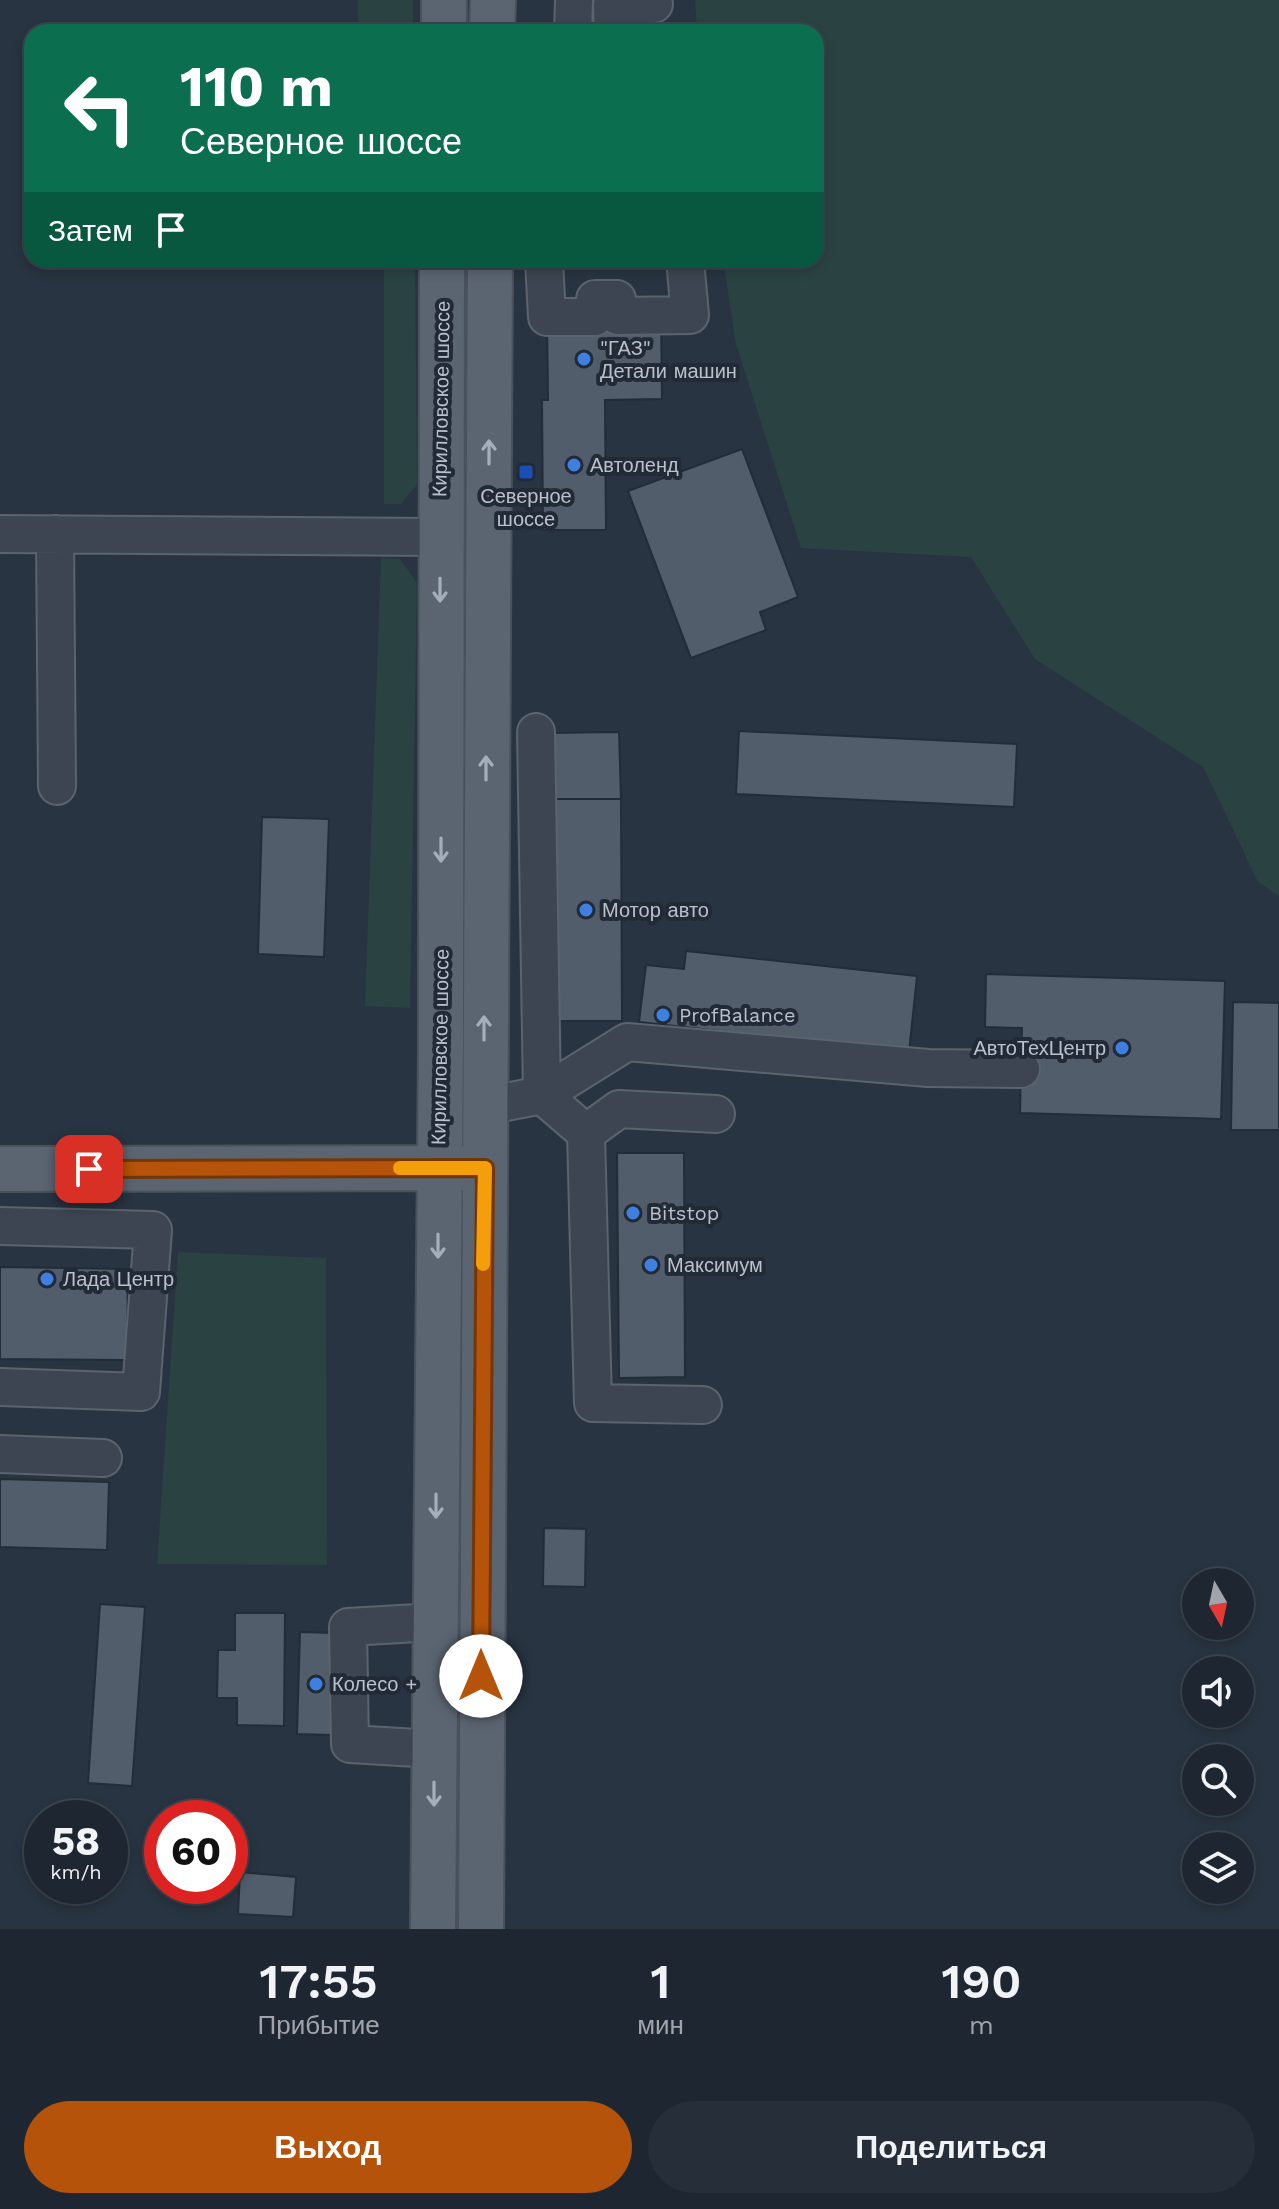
<!DOCTYPE html>
<html lang="ru">
<meta charset="utf-8">
<style>
:root{--surface:#1e2731;--page:#262f39;--text:#f1f3f6;--muted:#a1a5ab;--line:#3c444d;--accent:#b45309}
body{margin:0;font-family:"Work Sans",sans-serif;background:var(--page);color:var(--text);height:100vh;display:flex;flex-direction:column;font-size:30px;white-space:nowrap}
*{box-sizing:border-box;margin:0}
p{font-size:26px;color:var(--muted)}
.icon{flex:none;width:44px;height:44px;fill:none;stroke:currentColor;stroke-width:2;stroke-linecap:round;stroke-linejoin:round}
.map{position:relative;height:1929px;overflow:hidden}
.panel{display:flex;flex-direction:column;background:var(--surface);flex:1}
.panel>*{flex:none}
.hud{position:absolute;left:24px;top:24px;width:800px;height:244px;border-radius:24px;box-shadow:0 4px 12px #0003,0 0 0 2px var(--line);background:#0b6e4f;color:#fff;overflow:hidden}
.needle{width:52px;rotate:171deg}
.buttons{position:absolute;left:1182px;top:1568px;display:grid;gap:16px}
.buttons a{display:grid;place-items:center;width:72px;height:72px;border-radius:50%;background:var(--surface);box-shadow:0 4px 12px #0003,0 0 0 2px var(--line);font-size:40px}
.speed{position:absolute;left:24px;top:1800px;display:flex;gap:16px;font-size:40px;font-weight:700;text-align:center}
.speed>*{display:grid;place-content:center;width:104px;height:104px;border-radius:50%;background:var(--surface);box-shadow:0 4px 12px #0003,0 0 0 2px var(--line);line-height:1}
.speed small{font-size:20px;font-weight:400}
.speed .limit{border:12px solid #d22;background:#fff;color:#111}
.pin{position:absolute;display:grid;place-items:center;width:68px;height:68px;color:#fff;margin:-34px;border-radius:16px;box-shadow:0 4px 12px #0006}
.me{position:absolute;width:88px;margin:-44px;rotate:0deg;stroke-linejoin:round;filter:drop-shadow(0 0 6px #0008)}
.turn{display:flex;align-items:center;gap:28px;height:168px;padding:0 24px;font-size:36px}
.turn .icon{width:104px;height:104px;stroke-width:2.5}
.turn b{display:block;font-size:56px;line-height:68px}
.then{display:flex;align-items:center;height:76px;padding:0 24px;background:#0003;gap:16px;font-size:30px}
.eta{display:flex;justify-content:space-evenly;align-items:center;height:136px;text-align:center}
.eta b{font-size:48px;font-weight:600;line-height:56px}
.action{display:flex;gap:16px;margin-top:auto;padding:16px 24px}
.action a{flex:1;height:92px;border-radius:48px;background:var(--accent);color:#fff;font-size:32px;font-weight:600;line-height:92px;text-align:center}
.action a+a{background:var(--page);color:var(--text)}
.map>svg:first-child{display:block}
.green{fill:#2b4243}
.building{fill:#525d6c;stroke:#232c38;stroke-width:2}
.lines{fill:none;stroke-linecap:round;stroke-linejoin:round}
.minor-casing{stroke:#5a636e;stroke-width:40}
.major-casing{stroke:#49515d;stroke-width:48}
.minor{stroke:#3c4551;stroke-width:36}
.major{stroke:#5b6571;stroke-width:44}
.oneway{stroke:#a6afb9}
.route-casing{stroke:#753606;stroke-width:20}
.route{stroke:#b45309;stroke-width:14}
.slow{stroke:#f59e0b;stroke-width:14}
.shop-dot{fill:#3f7fe0;stroke:#212a36;stroke-width:3}
.transit-dot{fill:#1a4fb4;stroke:#212a36;stroke-width:3}
.labels{text-anchor:middle;dominant-baseline:central;stroke-width:8;stroke-linejoin:round;paint-order:stroke}
.poi-label{font-size:20px;fill:#b9c1cb;stroke:#212a36;text-anchor:start}
.street-label{font-size:20px;fill:#b9c1cb;stroke:#212a36}
</style>
<div class="map">
<svg width="1279" height="1929" viewBox="0 0 1279 1929">
<rect width="100%" height="100%" fill="#283441"/>
<path class="green" d="M358,0H413V32H358Z
M695,0H1279V896L1258,882L1203,767L1035,659L971,557L801,548L736,344L723,260H816V32H697Z
M384,260H415L417,485L401,504H384Z
M381,558L400,559L417,583L410,1008L365,1006Z
M178,1252L326,1258L327,1565L157,1564Z"/>
<path class="building" d="M654,4L655,32H613Z
M661,316L662,399L605,400L606,530H543L542,400H548L547,317Z
M742,449L798,597L760,612L766,630L691,658L628,491Z
M739,731L1017,744L1014,807L736,794Z
M619,732L621,799H551L550,733Z
M551,799H621L622,1021H552Z
M262,817L329,819L324,957L258,954Z
M686,951L917,976L909,1052L639,1022L646,965L684,969Z
M986,974L1225,981L1221,1119L1020,1113L1022,1028L985,1027Z
M1233,1002L1279,1003V1130H1231Z
M617,1153H684L685,1377L619,1378Z
M0,1267L128,1269L127,1360L0,1359Z
M0,1479L109,1482L107,1550L0,1547Z
M544,1528L586,1529L585,1587L543,1586Z
M100,1604L145,1607L132,1786L88,1783Z
M235,1613H285L284,1726L237,1725V1698H217L218,1650H235Z
M300,1632L335,1633L332,1735L297,1734Z
M240,1872L296,1877L293,1917L238,1914Z"/>
<g class="lines">
<g class="minor-casing">
<path id="minor" d="M573,32L574,0
M613,32L612,5L654,4L653,0
M544,260L547,317H595V299H617L618,316L690,315L685,260
M0,534L439,537
M55,534L57,786
M536,732L542,1095L586,1133L593,1403L703,1405
M485,1106L542,1095L627,1042L928,1068L1021,1069
M586,1133L619,1109L716,1114
M0,1226L153,1230L141,1392L0,1387
M0,1454L103,1458
M434,1749L350,1744L348,1627L435,1622"/>
</g>
<g class="major-casing">
<path id="major" d="M444,32V0
M492,32L493,0
M0,1169L467,1168
M433,1929L441,1045L442,260
M481,1929L490,260"/>
</g>
<use href="#minor" class="minor"/>
<use href="#major" class="major"/>
</g>
<defs><path id="oneway-shaft" d="M-6 0H5M1.5-3L5.5 0L1.5 3" fill="none" stroke-width="1.6" stroke-linecap="round" stroke-linejoin="round" transform="scale(2)"/></defs>
<g class="oneway">
<use href="#oneway-shaft" transform="translate(489 452) rotate(-90)"/>
<use href="#oneway-shaft" transform="translate(440 590) rotate(90)"/>
<use href="#oneway-shaft" transform="translate(486 768) rotate(-90)"/>
<use href="#oneway-shaft" transform="translate(441 850) rotate(90)"/>
<use href="#oneway-shaft" transform="translate(484 1028) rotate(-90)"/>
<use href="#oneway-shaft" transform="translate(438 1246) rotate(90)"/>
<use href="#oneway-shaft" transform="translate(436 1506) rotate(90)"/>
<use href="#oneway-shaft" transform="translate(434 1794) rotate(90)"/>
</g>
<g class="lines">
<g class="route-casing">
<path id="route" d="M89,1169L485,1168L481,1676"/>
</g>
<use href="#route" class="route"/>
<path class="slow" d="M400,1168H485L483,1264"/>
</g>
<g class="shop-dot">
<circle cx="584" cy="359" r="8"/>
<circle cx="574" cy="465" r="8"/>
<circle cx="586" cy="910" r="8"/>
<circle cx="663" cy="1015" r="8"/>
<circle cx="1122" cy="1048" r="8"/>
<circle cx="633" cy="1213" r="8"/>
<circle cx="651" cy="1265" r="8"/>
<circle cx="47" cy="1279" r="8"/>
<circle cx="316" cy="1684" r="8"/>
</g>
<rect class="transit-dot" x="518" y="464" width="16" height="16" rx="4"/>
<g class="labels">
<g class="poi-label">
<text x="600" y="348">"ГАЗ"<tspan x="600" dy="23">Детали машин</tspan></text>
<text x="590" y="465">Автоленд</text>
<text x="526" y="496" text-anchor="middle">Северное<tspan x="526" dy="23">шоссе</tspan></text>
<text x="602" y="910">Мотор авто</text>
<text x="679" y="1015">ProfBalance</text>
<text x="1106" y="1048" text-anchor="end">АвтоТехЦентр</text>
<text x="649" y="1213">Bitstop</text>
<text x="667" y="1265">Максимум</text>
<text x="63" y="1279">Лада Центр</text>
<text x="332" y="1684">Колесо +</text>
</g>
<g class="street-label">
<text transform="translate(441 399) rotate(-89)">Кирилловское шоссе</text>
<text transform="translate(440 1047) rotate(-89)">Кирилловское шоссе</text>
</g>
</g>
</svg>
<div class="buttons">
<a><svg class="needle" viewBox="-14 -14 28 28"><path d="M0-13l5 13h-10z" fill="#e53935"/><path d="M0 13l5-13h-10z" fill="#a1a5ab"/></svg></a>
<a><svg class="icon" aria-label="sound" viewBox="0 0 24 24"><path d="M4 9h4l5-4v14l-5-4H4zM17 9q2 3 0 6"/></svg></a>
<a><svg class="icon" aria-label="search" viewBox="0 0 24 24"><circle cx="10" cy="10" r="6"/><path d="M15 15l6 6"/></svg></a>
<a><svg class="icon" aria-label="layers" viewBox="0 0 24 24"><path d="M12 4l9 5-9 5-9-5zM3 14l9 5 9-5"/></svg></a>
</div>
<div class="speed"><div>58<small>km/h</small></div><div class="limit">60</div></div>
<div class="pin" style="left:89px;top:1169px;background:#d93025"><svg class="icon" aria-label="arrive" viewBox="0 0 24 24"><path d="M6 21V4h12l-3 4 3 4H6"/></svg></div>
<svg class="me" style="left:481px;top:1676px" viewBox="-20 -20 40 40"><circle r="19" fill="#fff"/><path d="M0-13L10 11 0 6-10 11z" fill="#b45309"/></svg>
<div class="hud">
<div class="turn"><svg class="icon" aria-label="left" viewBox="0 0 24 24"><path d="M17 20v-9H6M10 6l-5 5 5 5"/></svg><div><b>110 m</b>Северное шоссе</div></div>
<div class="then">Затем<svg class="icon" aria-label="arrive" viewBox="0 0 24 24"><path d="M6 21V4h12l-3 4 3 4H6"/></svg></div>
</div>
</div>
<section class="panel">
<div class="eta">
<div><b>17:55</b><p>Прибытие</p></div>
<div><b>1</b><p>мин</p></div>
<div><b>190</b><p>m</p></div>
</div>
<div class="action"><a>Выход</a><a>Поделиться</a></div>
</section>
